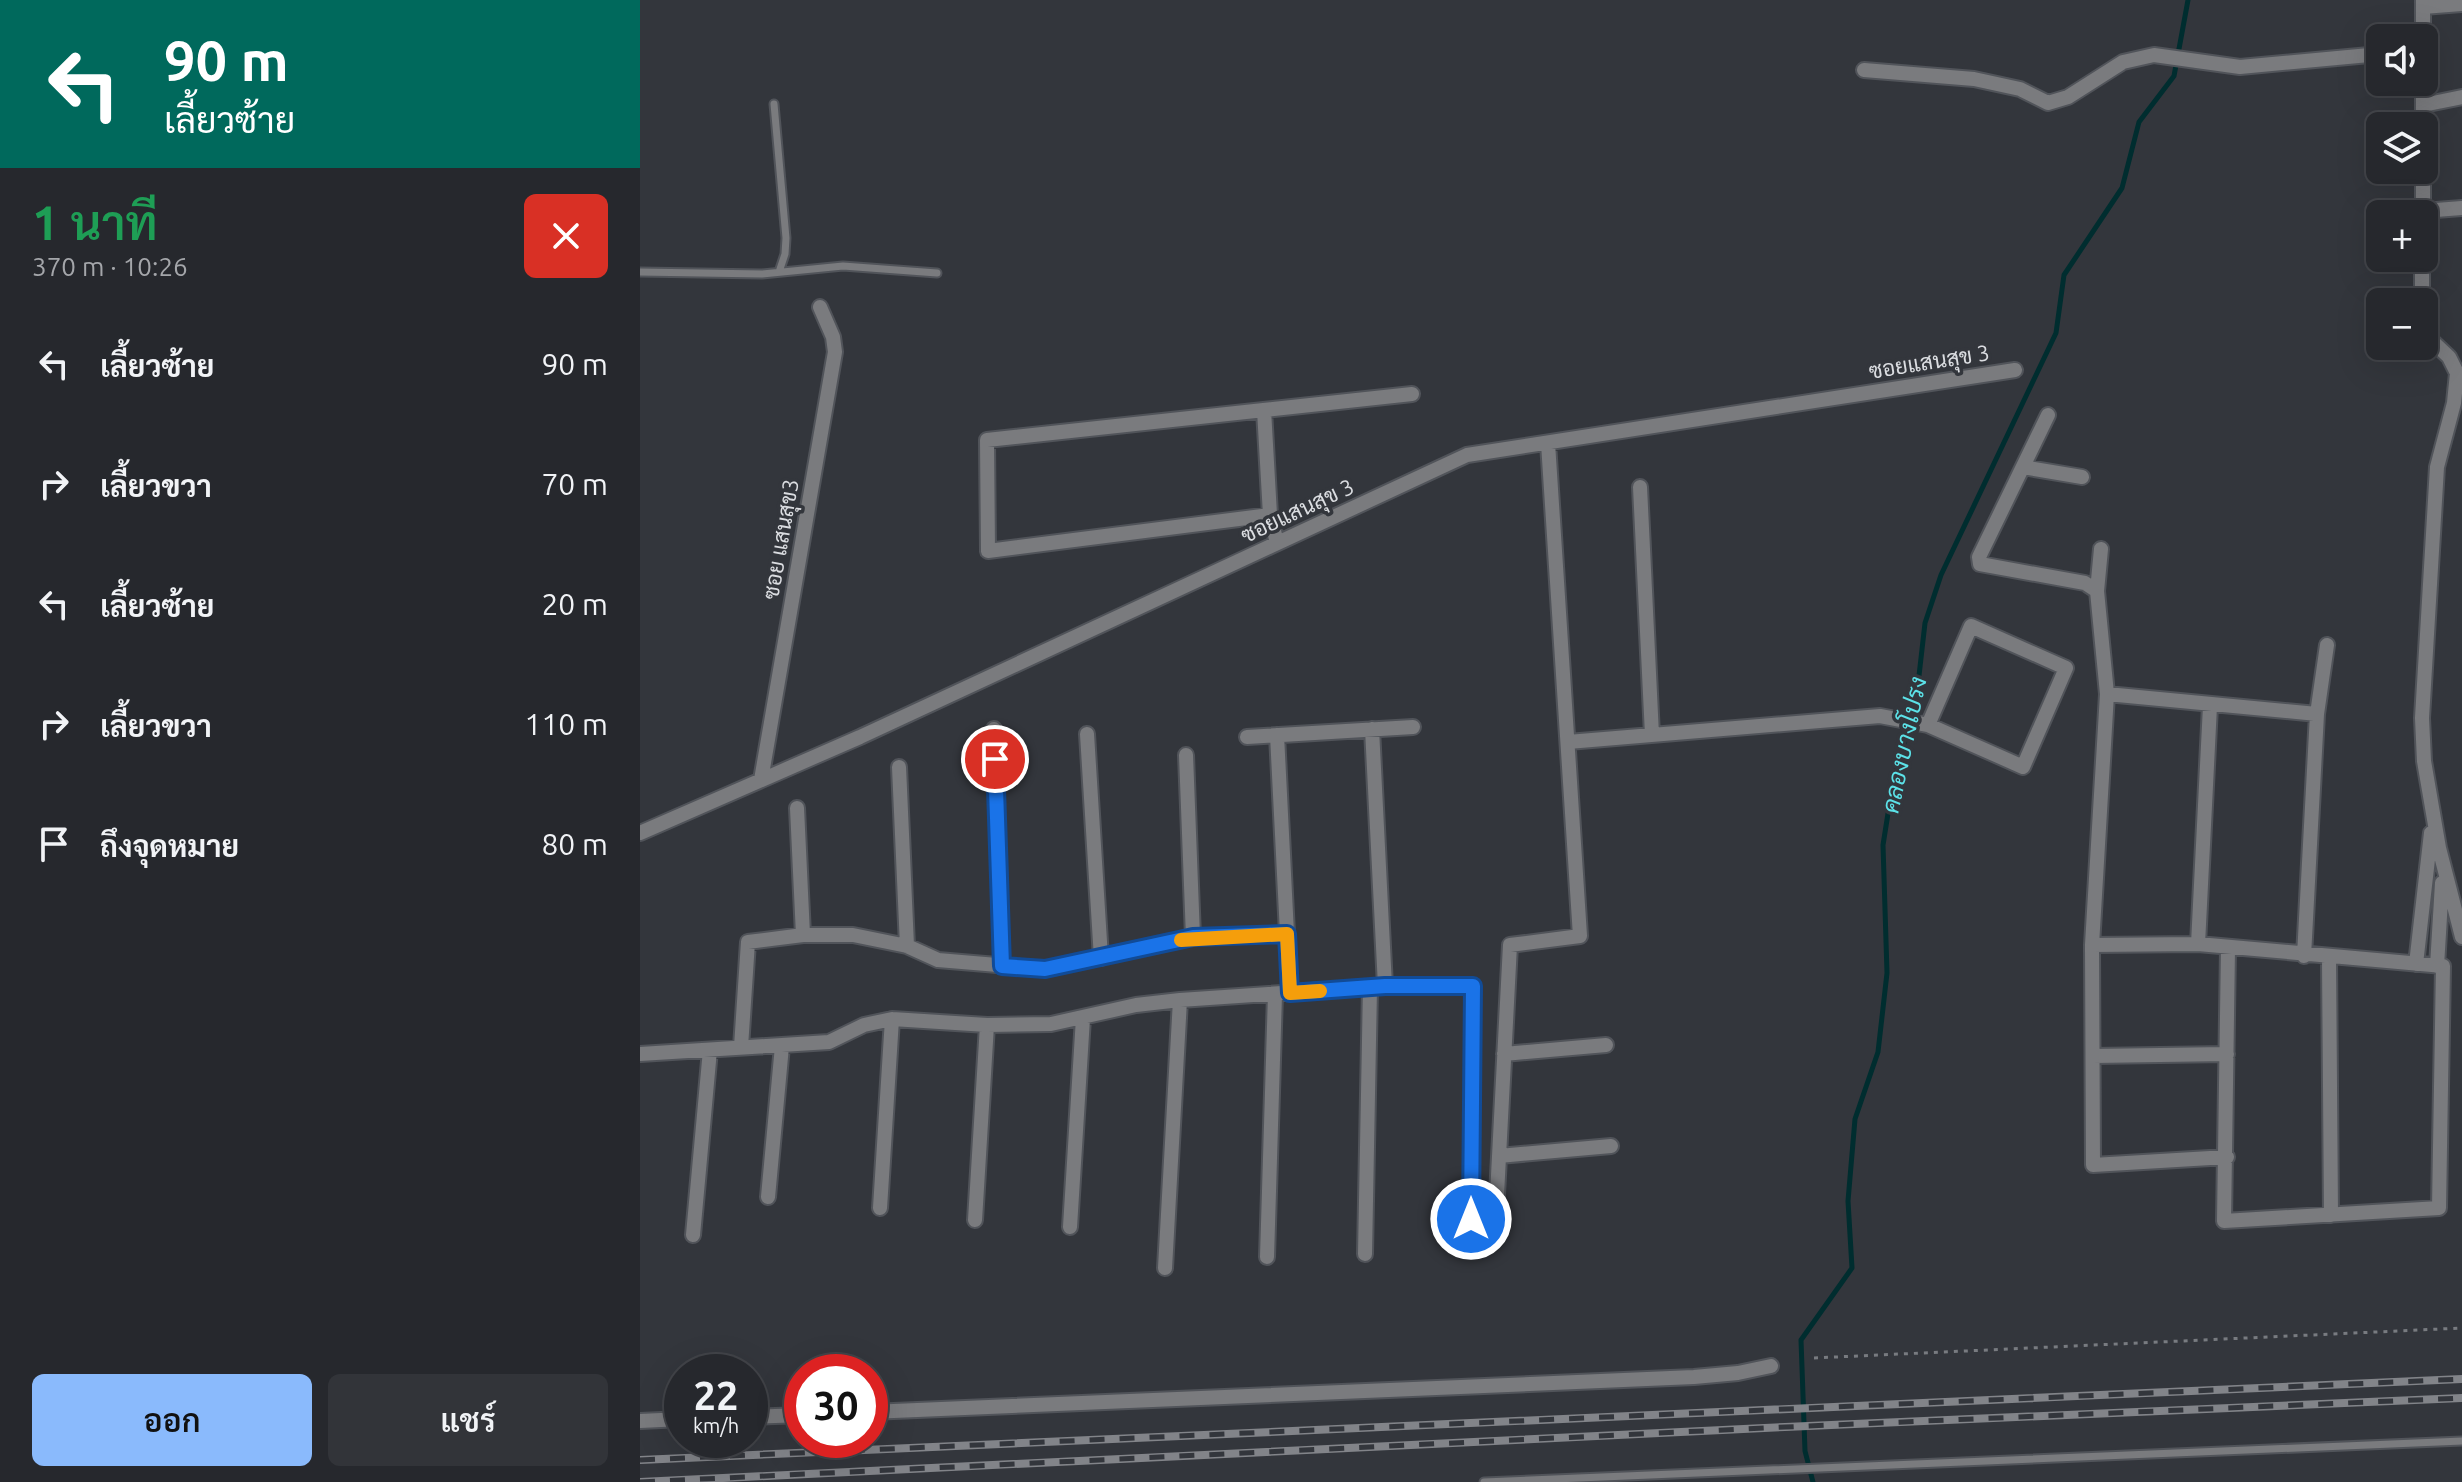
<!DOCTYPE html>
<html lang="th">
<meta charset="utf-8">
<style>
:root{--surface:#26282d;--page:#323439;--text:#f1f3f6;--muted:#a4a6aa;--line:#424449;--accent:#8abafc}
body{margin:0;font-family:Ubuntu,Sarabun,sans-serif;background:var(--page);color:var(--text);height:100vh;display:flex;flex-direction:column;font-size:30px;white-space:nowrap}
*{box-sizing:border-box;margin:0}
p{font-size:26px;color:var(--muted)}
.icon{flex:none;width:44px;height:44px;fill:none;stroke:currentColor;stroke-width:2;stroke-linecap:round;stroke-linejoin:round}
.map{position:relative;flex:1;overflow:hidden}
.drawer{display:flex;flex-direction:column;background:var(--surface);width:640px}
.drawer>*{flex:none}
.hud{background:#00695c;color:#fff;overflow:hidden}
.fabs{position:absolute;left:1726px;top:24px;display:grid;gap:16px}
.fabs a{display:grid;place-items:center;width:72px;height:72px;border-radius:12px;background:var(--surface);box-shadow:0 8px 32px #0002,0 0 0 2px var(--line);font-size:40px}
.speed{position:absolute;left:24px;top:1354px;display:flex;gap:16px;font-size:40px;font-weight:700;text-align:center}
.speed>*{display:grid;place-content:center;width:104px;height:104px;border-radius:50%;background:var(--surface);box-shadow:0 8px 32px #0002,0 0 0 2px var(--line);line-height:1}
.speed small{font-size:20px;font-weight:400}
.speed .limit{border:12px solid #d22;background:#fff;color:#111}
.pin{position:absolute;display:grid;place-items:center;width:68px;height:68px;color:#fff;margin:-34px;border:4px solid #fff;border-radius:50%;box-shadow:0 2px 8px #0007}
.me{position:absolute;width:88px;margin:-44px;rotate:0deg;stroke-linejoin:round;filter:drop-shadow(0 0 6px #0008)}
.turn{display:flex;align-items:center;gap:28px;height:168px;padding:0 32px;font-size:36px}
.turn .icon{width:104px;height:104px;stroke-width:2.5}
.turn b{display:block;font-size:56px;line-height:68px}
.round{display:grid;place-items:center;flex:none;width:84px;height:84px;border-radius:12px;background:var(--page)}
.headline{display:flex;align-items:center;justify-content:space-between;height:136px;padding:0 32px}
h1{font-size:48px;font-weight:600;line-height:60px;color:#1e9e55}
.action{display:flex;gap:16px;margin-top:auto;padding:16px 32px}
.action a{flex:1;height:92px;border-radius:12px;background:var(--accent);color:#111;font-size:32px;font-weight:600;line-height:92px;text-align:center}
.action a+a{background:var(--page);color:var(--text)}
ul{padding:0;list-style:none}
li{display:flex;align-items:center;gap:24px;height:120px;padding:0 32px}
li div{flex:1}
li b{display:block;font-size:30px}
li em{font-style:normal}
main{display:flex;flex:1;min-height:0}
.map>svg:first-child{display:block}
.lines{fill:none;stroke-linecap:round;stroke-linejoin:round}
.stream{stroke:#002d2f;stroke-width:5}
.service-casing{stroke:#51545a;stroke-width:11}
.minor-casing{stroke:#51545a;stroke-width:18}
.path{stroke:#787b80;stroke-width:3;stroke-dasharray:4 6;stroke-linecap:butt}
.service{stroke:#7a7b7e;stroke-width:7}
.minor{stroke:#7a7b7e;stroke-width:14}
.rail-casing{stroke:#828489;stroke-width:8}
.rail{stroke:#33363c;stroke-width:5;stroke-dasharray:15;stroke-linecap:butt}
.route-casing{stroke:#114b97;stroke-width:20}
.route{stroke:#1a73e8;stroke-width:14}
.slow{stroke:#f59e0b;stroke-width:14}
.labels{text-anchor:middle;dominant-baseline:central;stroke-width:7;stroke-linejoin:round;paint-order:stroke}
.street-label{font-size:22px;fill:#dbdde1;stroke:#33363c}
.water-label{font-size:24px;font-style:italic;fill:#5ce2e8;stroke:#33363c}
</style>
<main>
<section class="drawer">
<div class="hud">
<div class="turn"><svg class="icon" aria-label="left" viewBox="0 0 24 24"><path d="M17 20v-9H6M10 6l-5 5 5 5"/></svg><div><b>90 m</b>เลี้ยวซ้าย</div></div>
</div>
<div class="headline"><div><h1>1 นาที</h1><p>370 m · 10:26</p></div><a class="round" style="background:#d93025;color:#fff"><svg class="icon" aria-label="close" viewBox="0 0 24 24"><path d="M6 6l12 12M18 6L6 18"/></svg></a></div>
<ul>
<li><svg class="icon" aria-label="left" viewBox="0 0 24 24"><path d="M17 20v-9H6M10 6l-5 5 5 5"/></svg><div><b>เลี้ยวซ้าย</b></div><em>90 m</em></li>
<li><svg class="icon" aria-label="right" viewBox="0 0 24 24"><path d="M7 20v-9h11M14 6l5 5-5 5"/></svg><div><b>เลี้ยวขวา</b></div><em>70 m</em></li>
<li><svg class="icon" aria-label="left" viewBox="0 0 24 24"><path d="M17 20v-9H6M10 6l-5 5 5 5"/></svg><div><b>เลี้ยวซ้าย</b></div><em>20 m</em></li>
<li><svg class="icon" aria-label="right" viewBox="0 0 24 24"><path d="M7 20v-9h11M14 6l5 5-5 5"/></svg><div><b>เลี้ยวขวา</b></div><em>110 m</em></li>
<li><svg class="icon" aria-label="arrive" viewBox="0 0 24 24"><path d="M6 21V4h12l-3 4 3 4H6"/></svg><div><b>ถึงจุดหมาย</b></div><em>80 m</em></li>
</ul>
<div class="action"><a>ออก</a><a>แชร์</a></div>
</section>
<div class="map">
<svg width="1822" height="1482" viewBox="0 0 1822 1482">
<rect width="100%" height="100%" fill="#33363c"/>
<g class="lines">
<path class="stream" d="M1173,1482L1165,1451L1161,1340L1212,1268L1208,1201L1215,1119L1238,1052L1247,973L1243,845L1253,782L1276,702L1285,623L1301,575L1416,333L1424,275L1482,188L1499,122L1534,76L1548,0"/>
<g class="service-casing">
<path id="service" d="M134,104L146,238L145,254L139,272
M0,272L122,274L203,266L297,273
M844,1482L1822,1441"/>
</g>
<g class="minor-casing">
<path id="minor" d="M1783,7L1822,4
M1783,38V0
M1224,70L1334,79L1380,89L1408,103L1428,97L1483,62L1514,55L1600,67L1740,54
M1783,105L1822,97
M1783,126V82
M1783,211L1822,208
M1783,214V170
M1782,302V258
M1784,324L1792,341L1809,357L1817,373L1814,403L1797,467L1782,718L1784,761L1799,848L1822,937
M624,410L630,515L637,543
M1408,415L1339,557L1340,564L1445,583L1457,591L1467,694L1452,945L1453,1165L1587,1157
M1383,467L1442,477
M1000,487L1012,735
M630,515L348,551L347,440L772,394
M1457,591L1461,549
M1331,626L1426,668L1383,767L1288,725Z
M1467,694L1677,714
M354,729L362,966
M732,729L745,986
M447,734L461,958
M637,735L650,993
M607,737L773,727
M928,742L1240,716L1288,725
M546,755L553,937
M259,767L267,946
M121,780L195,352L193,337L180,307
M157,808L163,935
M0,833L220,737L827,455L1375,370
M1558,944L1570,706
M1452,945L1558,944L1803,966L1799,1208L1584,1221L1588,948
M1664,956L1677,714L1687,645
M1689,958L1691,1215
M1776,964L1791,833
M1797,966L1802,883
M101,1047L108,942L163,935H213L267,946L298,960L405,969L553,937L647,934
M0,1054L189,1042L224,1025L252,1019L347,1025L411,1024L496,1005L540,1000L745,986H833L831,1248
M864,1054L966,1045
M1453,1056L1587,1054
M859,1156L971,1146
M857,1195L870,945L940,936L908,443
M128,1197L142,1046
M240,1208L252,1019
M335,1220L347,1025
M430,1227L443,1018
M53,1235L70,1050
M725,1254L730,987
M627,1257L635,994
M525,1268L540,1000
M230,1412L1054,1377L1098,1373L1131,1366
M110,1417L162,1415
M0,1421L42,1419"/>
</g>
<path class="path" d="M1174,1358L1822,1328"/>
<use href="#service" class="service"/>
<use href="#minor" class="minor"/>
<g class="rail-casing">
<path id="rail" d="M0,1460L1822,1379
M0,1482L1145,1427L1822,1398"/>
</g>
<use href="#rail" class="rail"/>
</g>
<g class="lines">
<g class="route-casing">
<path id="route" d="M355,759L362,966L405,969L553,937L647,934L650,993L745,986H833L831,1219"/>
</g>
<use href="#route" class="route"/>
<path class="slow" d="M541,940L647,934L650,993L680,991"/>
</g>
<g class="labels">
<g class="street-label">
<text transform="translate(1289 361) rotate(-9)">ซอยแสนสุข 3</text>
<text transform="translate(657 510) rotate(-25)">ซอยแสนสุข 3</text>
<text transform="translate(140 539) rotate(-80)">ซอย แสนสุข3</text>
</g>
<g class="water-label">
<text transform="translate(1264 745) rotate(-78)">คลองบางโปรง</text>
</g>
</g>
</svg>
<div class="fabs">
<a><svg class="icon" aria-label="sound" viewBox="0 0 24 24"><path d="M4 9h4l5-4v14l-5-4H4zM17 9q2 3 0 6"/></svg></a>
<a><svg class="icon" aria-label="layers" viewBox="0 0 24 24"><path d="M12 4l9 5-9 5-9-5zM3 14l9 5 9-5"/></svg></a>
<a>+</a>
<a>−</a>
</div>
<div class="speed"><div>22<small>km/h</small></div><div class="limit">30</div></div>
<div class="pin" style="left:355px;top:759px;background:#d93025"><svg class="icon" aria-label="arrive" viewBox="0 0 24 24"><path d="M6 21V4h12l-3 4 3 4H6"/></svg></div>
<svg class="me" style="left:831px;top:1219px" viewBox="-20 -20 40 40"><circle r="17" fill="#1a73e8" stroke="#fff" stroke-width="3"/><path d="M0-11L8 9 0 5-8 9z" fill="#fff"/></svg>
</div>
</main>
